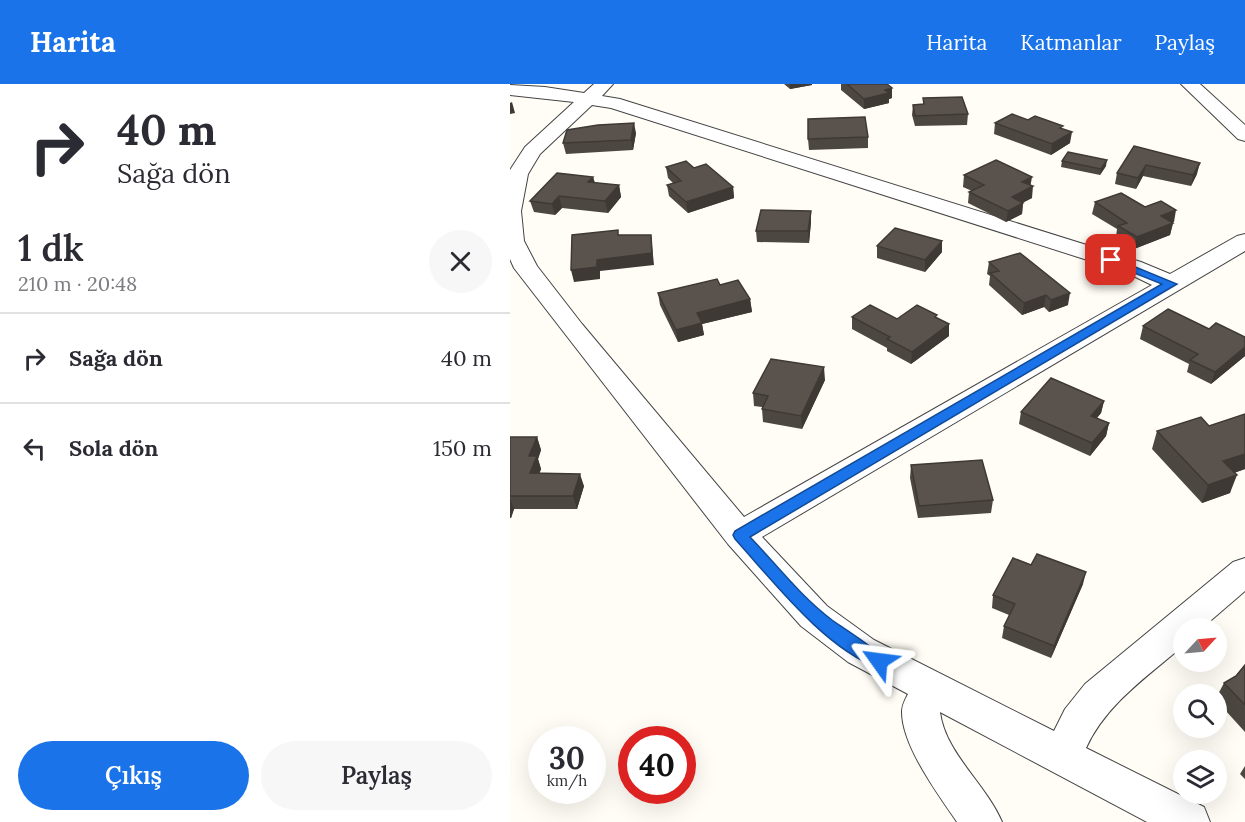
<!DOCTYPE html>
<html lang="tr">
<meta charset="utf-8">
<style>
:root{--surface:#fff;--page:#f7f7f7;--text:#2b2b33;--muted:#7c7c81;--line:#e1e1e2;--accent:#1a73e8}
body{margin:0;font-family:Lora,serif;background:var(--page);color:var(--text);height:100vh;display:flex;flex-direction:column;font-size:22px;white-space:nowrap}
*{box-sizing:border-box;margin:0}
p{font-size:20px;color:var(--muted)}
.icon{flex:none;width:33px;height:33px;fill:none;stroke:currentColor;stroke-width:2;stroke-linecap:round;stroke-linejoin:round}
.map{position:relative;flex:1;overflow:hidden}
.side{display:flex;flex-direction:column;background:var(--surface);width:510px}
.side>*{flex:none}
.guide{background:#fff;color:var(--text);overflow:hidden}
.needle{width:39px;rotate:64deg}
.tools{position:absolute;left:663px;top:534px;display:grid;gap:12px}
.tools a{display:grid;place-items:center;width:54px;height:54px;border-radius:50%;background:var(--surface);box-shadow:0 6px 24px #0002;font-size:30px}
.speed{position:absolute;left:18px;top:642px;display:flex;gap:12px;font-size:30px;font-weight:700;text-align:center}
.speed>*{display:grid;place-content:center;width:78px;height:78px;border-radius:50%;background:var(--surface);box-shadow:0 6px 24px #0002;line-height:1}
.speed small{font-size:15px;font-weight:400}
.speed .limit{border:9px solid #d22;background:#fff;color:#111}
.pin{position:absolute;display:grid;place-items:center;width:51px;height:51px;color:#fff;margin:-26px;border-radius:12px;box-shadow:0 3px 9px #0006}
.me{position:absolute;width:66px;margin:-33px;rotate:301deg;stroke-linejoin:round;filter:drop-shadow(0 0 4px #0008)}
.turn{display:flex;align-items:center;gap:21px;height:126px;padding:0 18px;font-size:27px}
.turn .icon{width:78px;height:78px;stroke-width:2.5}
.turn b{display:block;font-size:42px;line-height:51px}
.round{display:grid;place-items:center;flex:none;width:63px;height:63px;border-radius:32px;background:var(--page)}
.summary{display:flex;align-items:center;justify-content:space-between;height:102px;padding:0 18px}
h1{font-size:36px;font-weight:600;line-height:45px}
.button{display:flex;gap:12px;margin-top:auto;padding:12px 18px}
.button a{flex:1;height:69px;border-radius:36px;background:var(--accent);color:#fff;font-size:24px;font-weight:600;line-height:69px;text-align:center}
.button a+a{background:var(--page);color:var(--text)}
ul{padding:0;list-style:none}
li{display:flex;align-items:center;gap:18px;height:90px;padding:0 18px;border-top:2px solid var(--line)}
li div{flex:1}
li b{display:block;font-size:22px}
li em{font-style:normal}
header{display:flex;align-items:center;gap:36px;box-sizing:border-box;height:84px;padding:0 30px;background:var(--accent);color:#fff}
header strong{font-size:28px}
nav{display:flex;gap:33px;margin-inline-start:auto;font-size:21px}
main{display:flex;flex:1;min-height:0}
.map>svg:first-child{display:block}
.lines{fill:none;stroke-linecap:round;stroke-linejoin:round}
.minor-casing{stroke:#444;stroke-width:2}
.minor{fill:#fff;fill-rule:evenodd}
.wall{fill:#4d4742}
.shaded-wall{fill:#3f3936}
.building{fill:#5a524d;stroke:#3f3936;stroke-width:1.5}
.route{fill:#1a73e8;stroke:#114b97;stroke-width:1.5}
</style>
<header>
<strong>Harita</strong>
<nav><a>Harita</a><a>Katmanlar</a><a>Paylaş</a></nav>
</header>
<main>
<section class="side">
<div class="guide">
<div class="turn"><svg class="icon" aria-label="right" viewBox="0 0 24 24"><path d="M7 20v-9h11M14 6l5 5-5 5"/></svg><div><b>40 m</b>Sağa dön</div></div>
</div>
<div class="summary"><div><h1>1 dk</h1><p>210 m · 20:48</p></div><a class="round"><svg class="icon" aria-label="close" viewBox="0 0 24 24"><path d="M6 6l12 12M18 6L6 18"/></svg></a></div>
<ul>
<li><svg class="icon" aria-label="right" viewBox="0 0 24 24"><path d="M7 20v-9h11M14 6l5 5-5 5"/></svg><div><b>Sağa dön</b></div><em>40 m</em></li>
<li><svg class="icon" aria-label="left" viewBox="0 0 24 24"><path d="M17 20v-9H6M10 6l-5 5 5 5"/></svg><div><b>Sola dön</b></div><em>150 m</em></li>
</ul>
<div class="button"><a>Çıkış</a><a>Paylaş</a></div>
</section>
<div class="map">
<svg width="735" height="738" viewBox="0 0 735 738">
<rect width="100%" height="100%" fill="#fffdf5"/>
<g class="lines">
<g class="minor-casing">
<path id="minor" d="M84,0H103L92,12L110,15L631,178L660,190L727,152L735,150V167L252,453L317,522L364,556L544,647L555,625L575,600L723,478L735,474V507L692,544H674V561C638,592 596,620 576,664L694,723L700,738H637L430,628C435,669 476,700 492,738H447C428,710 392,662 392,628C392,621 395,616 398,610L338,578L291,542L218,460L4,184L0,175V86L15,63L64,18L0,11V1L35,3L74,9ZM82,21L101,24L615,188L642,201L234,433L72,240L27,182L14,157L11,127L18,90L30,70Z
M671,0H690L735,41V57L728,55Z"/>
</g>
<use href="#minor" class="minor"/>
</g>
<path class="wall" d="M274,0H302V1L280,5Z
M331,0H377L382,14L379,15V19L354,25L331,6Z
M413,14L458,30L457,41L405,42L402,31L403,21L413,20Z
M518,36L553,45L560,59L541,71L484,50L485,39Z
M126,49L123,66L56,70L53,59Z
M358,53V64L299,66L298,55Z
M624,62L687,90L681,102L633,92L626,105L605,100L607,89Z
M552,77L596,82L590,91L551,83Z
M156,83L184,84L223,103L224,114L178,129L159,112L157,101L163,99L158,94Z
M454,91L521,101L522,114L513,118L512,130L496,138L458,119L459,108L462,107L453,103Z
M83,93L85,99L109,101L111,113L98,129L52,124L45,131L24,128L20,117Z
M585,118L635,123L664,138H662L663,139L660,151L624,165L606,153L607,145L582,130Z
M301,127V138L299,159L247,158L246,147Z
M367,162L432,168L415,188L367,174Z
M479,178L558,221L539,228L534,223L512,231L479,201L480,192L477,190Z
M210,201L240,215L242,228L192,240L194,251L168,258L150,221L148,209Z
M342,233L387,235L427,234L439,252L401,280L377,267V264L342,245Z
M633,242L699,245L735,253V272L701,300L677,288L679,280L630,255Z
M315,296L292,345L253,338L252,325V323L244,322L243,309Z
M594,317L591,329L587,334L599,339L596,352L580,372L509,340L511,328Z
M735,330V385L724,389L720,409L692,419L642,365L647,347L699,342Z
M0,353H27L31,366L28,375L31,385L29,390L74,402L67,425H4L1,434H0Z
M401,381L483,416L481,429L408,434L400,394Z
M573,500L541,574L492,554L494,542L499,531L482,524L483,511Z
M735,581V648L706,616V614L714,599L726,592Z
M735,682V695L730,690Z"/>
<path class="shaded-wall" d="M280,0H302V1L280,5Z
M382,4V14L379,15V19L354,25V15L375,6Z
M2,18L5,29L0,30V19Z
M124,39L126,49L123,66L121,56Z
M562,48L560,59L541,71L542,60Z
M597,76L596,82L590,91L591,85Z
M690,79L687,90L681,102L683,91Z
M636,81L633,92L626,105L628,94Z
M83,93L86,104L78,98Z
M522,93L520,104L523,102L522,114L501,125L502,113L512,98Z
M109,101L111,113L98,129L95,117Z
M223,103L224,114L178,129L176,118Z
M49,112L52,124L45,131L42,120Z
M513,119L512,130L496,138L498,127Z
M666,126L664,138L648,143L651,132Z
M301,127V138L299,159L298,147Z
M663,139L660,151L624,165L627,153Z
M141,151L144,181L90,187V195L64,198L61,186Z
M432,157V168L415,188V176Z
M560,209L558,221L539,228L541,216Z
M536,211L534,223L512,231L514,219Z
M240,215L242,228L192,240L194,251L168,258L166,246L187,229Z
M439,240V252L401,280L402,268Z
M735,263V272L701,300L705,288Z
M314,283L315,296L292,345L291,332Z
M594,317L591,329L578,344L581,332Z
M599,339L596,352L580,372L582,359Z
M27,353L31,366L28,375L31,385L25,402L20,389L19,372Z
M735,370V385L706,395L713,377Z
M70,390L74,402L67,425L63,412Z
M727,391L720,409L692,419L698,401Z
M0,414L4,425L1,434L0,432Z
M576,488L573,500L541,574L544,562Z"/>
<path class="building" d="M337,0H377L382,4L375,6L379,9L354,15Z
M452,13L458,30L405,32L403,21L414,20L413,14Z
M502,30L518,36L525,32L553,42L550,44L562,48L542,60L485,39Z
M355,33L358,53L298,55V35Z
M124,39L121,56L53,59L57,46L88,41Z
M624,62L690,79L683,91L636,81L628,94L607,89Z
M558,68L597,76L591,85L552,77Z
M486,76L522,93L512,98L523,102L502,113L513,119L498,127L459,108L474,101L454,91Z
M176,77L184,84L196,80L223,103L176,118L157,101L171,97L156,83Z
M47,89L83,93L78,98L109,101L95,117L49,112L42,120L20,117Z
M611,109L635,123L651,117L666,126L651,132L663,139L627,153L608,142L617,139L585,118Z
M251,126L301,127L298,147H246Z
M385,144L432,157L415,176L367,162Z
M108,146V151H141L142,169L87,176V183L61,186L62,151Z
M510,169L560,209L541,216L536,211L514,219L480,189L489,187L479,178Z
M207,195L210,201L228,196L240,215L187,229L192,239L166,246L148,209Z
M360,221L387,235L407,221L427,231L425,233L439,240L402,268L377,255L380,253L342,233Z
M658,225L699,245L706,239L735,253V263L705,288L680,276L688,270L633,242Z
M261,275L314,283L291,332L252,325L258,312L243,309Z
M541,294L594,317L581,332L599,339L582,359L511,328Z
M735,330V370L713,377L727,391L698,401L647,347L691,333L699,342Z
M0,353H27L19,372H27L20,389L70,390L63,412H0Z
M472,376L483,416L409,422L401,381Z
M527,470L576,488L544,562L494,542L505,520L483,511L503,474L521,481Z
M735,581V621L714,599L726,592Z"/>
<path class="route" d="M601,173L667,200L240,453C266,480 291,513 322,536C332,543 374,570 377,577L375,582L369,584C315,565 263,497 225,455L223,451L225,447L652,200L597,178V174Z"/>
</svg>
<div class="tools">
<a><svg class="needle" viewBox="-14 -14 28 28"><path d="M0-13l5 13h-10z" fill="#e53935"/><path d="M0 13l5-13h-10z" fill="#7c7c81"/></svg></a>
<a><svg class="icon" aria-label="search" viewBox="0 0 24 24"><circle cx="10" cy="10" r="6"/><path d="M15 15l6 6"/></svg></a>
<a><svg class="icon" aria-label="layers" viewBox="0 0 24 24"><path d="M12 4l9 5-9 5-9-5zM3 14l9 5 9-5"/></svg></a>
</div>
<div class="speed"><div>30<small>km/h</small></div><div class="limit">40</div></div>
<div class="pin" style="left:601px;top:176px;background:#d93025"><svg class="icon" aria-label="arrive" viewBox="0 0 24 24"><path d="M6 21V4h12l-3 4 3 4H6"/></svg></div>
<svg class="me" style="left:369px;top:577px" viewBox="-20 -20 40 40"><path d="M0-17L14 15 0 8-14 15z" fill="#1a73e8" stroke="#fff" stroke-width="4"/></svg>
</div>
</main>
